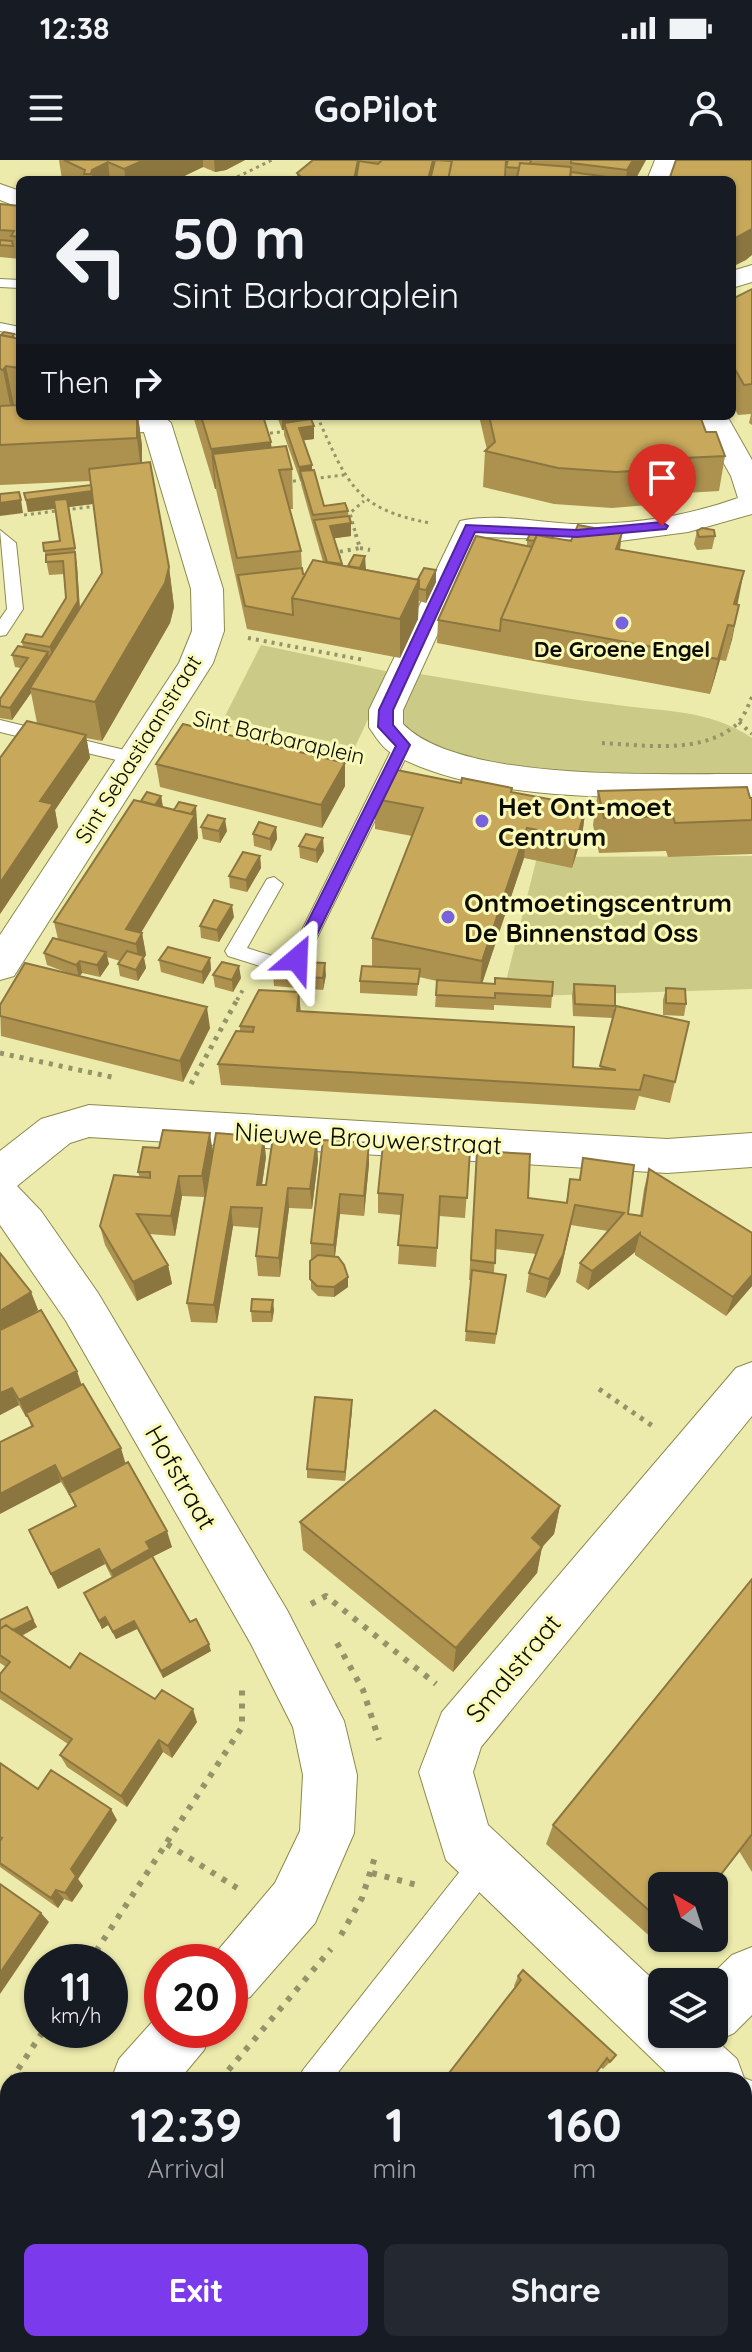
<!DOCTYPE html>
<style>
:root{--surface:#171b24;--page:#242831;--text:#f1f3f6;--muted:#9ea1a6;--accent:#7c3aed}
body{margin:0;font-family:Quicksand,sans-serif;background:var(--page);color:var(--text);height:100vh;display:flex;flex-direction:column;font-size:30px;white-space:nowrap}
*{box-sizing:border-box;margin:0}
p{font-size:26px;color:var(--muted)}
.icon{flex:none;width:44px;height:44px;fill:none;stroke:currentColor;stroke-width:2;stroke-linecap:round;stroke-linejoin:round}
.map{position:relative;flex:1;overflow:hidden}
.side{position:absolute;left:0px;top:1912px;width:752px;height:280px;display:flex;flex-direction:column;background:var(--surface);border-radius:24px 24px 0 0;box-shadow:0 2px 6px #0004}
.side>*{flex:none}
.hud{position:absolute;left:16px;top:16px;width:720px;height:244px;border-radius:12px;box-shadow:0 2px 6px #0004;background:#171b24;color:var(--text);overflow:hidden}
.needle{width:52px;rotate:321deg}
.tools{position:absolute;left:648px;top:1712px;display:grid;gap:16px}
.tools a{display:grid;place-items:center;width:80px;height:80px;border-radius:12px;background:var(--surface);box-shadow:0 2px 6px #0004;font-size:40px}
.speed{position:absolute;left:24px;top:1784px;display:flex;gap:16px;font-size:40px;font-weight:700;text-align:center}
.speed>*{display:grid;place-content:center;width:104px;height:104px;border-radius:50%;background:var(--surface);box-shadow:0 2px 6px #0004;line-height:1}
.speed small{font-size:20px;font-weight:400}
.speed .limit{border:12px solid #d22;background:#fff;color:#111}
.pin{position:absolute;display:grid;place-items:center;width:68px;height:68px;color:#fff;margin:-82px -34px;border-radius:50% 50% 50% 0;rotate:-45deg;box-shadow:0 0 8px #0007}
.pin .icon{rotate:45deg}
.me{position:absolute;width:88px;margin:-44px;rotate:26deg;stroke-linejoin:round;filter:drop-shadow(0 0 6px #0008)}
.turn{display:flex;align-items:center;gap:28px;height:168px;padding:0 24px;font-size:36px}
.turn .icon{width:104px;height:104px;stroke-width:2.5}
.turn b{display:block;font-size:56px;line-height:68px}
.then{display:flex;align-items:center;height:76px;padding:0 24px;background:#0003;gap:16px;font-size:30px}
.eta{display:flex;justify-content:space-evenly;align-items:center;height:136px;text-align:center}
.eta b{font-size:48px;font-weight:700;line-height:56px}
.primary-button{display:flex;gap:16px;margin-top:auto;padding:16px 24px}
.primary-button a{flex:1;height:92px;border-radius:12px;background:var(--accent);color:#fff;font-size:32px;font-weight:700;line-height:92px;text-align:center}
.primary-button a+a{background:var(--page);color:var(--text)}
.status{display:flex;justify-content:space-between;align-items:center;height:56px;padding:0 40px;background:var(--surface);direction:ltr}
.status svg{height:22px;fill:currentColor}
header{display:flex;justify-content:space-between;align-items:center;height:104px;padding:0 24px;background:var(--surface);font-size:36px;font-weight:700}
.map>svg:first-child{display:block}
.green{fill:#cbca86}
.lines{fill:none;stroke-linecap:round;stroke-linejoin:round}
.lane-casing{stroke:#8b8a4d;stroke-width:2}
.street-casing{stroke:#8b8a4d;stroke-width:2}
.path-far3{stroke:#959469;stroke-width:3;stroke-dasharray:3 4;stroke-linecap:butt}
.path-far2{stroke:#959469;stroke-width:4;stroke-dasharray:3 5;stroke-linecap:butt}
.path-far1{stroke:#959469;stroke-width:5;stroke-dasharray:4 6;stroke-linecap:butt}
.path{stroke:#959469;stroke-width:6;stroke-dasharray:5 8;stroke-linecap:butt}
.lane{fill:#fff;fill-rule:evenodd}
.street{fill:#fff;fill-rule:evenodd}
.wall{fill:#ac914f;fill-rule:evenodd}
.shaded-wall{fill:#8c7640}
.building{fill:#c8a95c;stroke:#8c7640;stroke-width:2}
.route{fill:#7c3aed;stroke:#51269a;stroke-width:2}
.poi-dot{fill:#7862dd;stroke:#f9f9b8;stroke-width:3}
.labels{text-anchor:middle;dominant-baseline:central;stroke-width:6;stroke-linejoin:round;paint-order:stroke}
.far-poi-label{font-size:22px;font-weight:bold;fill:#0d0c00;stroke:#f9f9b8}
.far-street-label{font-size:22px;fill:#0d0c00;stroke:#f9f9b8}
.poi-label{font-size:26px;font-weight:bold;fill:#0d0c00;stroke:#f9f9b8;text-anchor:start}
.street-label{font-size:26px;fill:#0d0c00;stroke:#f9f9b8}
</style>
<div class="status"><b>12:38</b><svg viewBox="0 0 49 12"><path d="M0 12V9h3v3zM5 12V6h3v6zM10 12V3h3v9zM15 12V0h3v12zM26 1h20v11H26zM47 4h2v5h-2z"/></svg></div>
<header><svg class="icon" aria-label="menu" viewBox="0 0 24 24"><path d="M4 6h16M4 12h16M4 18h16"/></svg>GoPilot<svg class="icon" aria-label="person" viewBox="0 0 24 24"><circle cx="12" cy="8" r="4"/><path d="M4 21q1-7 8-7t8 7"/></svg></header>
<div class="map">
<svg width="752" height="2192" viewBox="0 0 752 2192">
<rect width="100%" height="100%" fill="#ecebac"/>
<path class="green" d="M261,485L390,512L355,587L224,558Z
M420,514C483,524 546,536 610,544C660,552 708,548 752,578V621L599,618L534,609L387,579Z
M752,696V829L502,837L537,697Z"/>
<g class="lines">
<g class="lane-casing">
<path id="lane" d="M0,119L20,120V128L0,127Z
M0,163L20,167V175L0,171Z
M0,370L16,383L23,449L6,475L0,476V459L7,449Z
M0,560L133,592L142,598L133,604L0,572Z
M403,579L412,585L304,804L276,811L228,796L225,791L228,786L267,719L274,717L283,724L247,788L276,797L290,794L394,585Z
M486,1687L496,1691L500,1701L496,1711L332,1920H298L303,1910L476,1691Z"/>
</g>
<g class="street-casing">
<path id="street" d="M655,0H679L671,20H647Z
M0,24L20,31V48L0,40Z
M752,105V122L732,128V111Z
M122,256H163L171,263L223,429L224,471L213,503L14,816L0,820V775L179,503L192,471L191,429L144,272L0,280V262Z
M697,256H727L752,300V354L688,372L620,381L482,377L403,550V564C461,624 669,613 752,614V638C647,636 486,646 393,594C383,589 375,576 369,567V550L460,361C495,353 536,362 572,364C629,365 685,357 738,338L731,316Z
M89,945L667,979L752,973V1007L667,1013L89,977L70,983L17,1026L41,1051L98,1133L287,1450L344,1561L357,1615L354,1673L315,1763L250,1837L230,1845V1802H208L275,1723L300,1671L303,1615L293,1567L251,1484L66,1161L0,1065V991L41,959Z
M752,1202V1256L481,1587L473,1612L488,1665L662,1828V1874H714V1822H704L732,1795L752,1787V1855L734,1873L717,1881L737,1899L744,1918L752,1921V1985L744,1981V1920H674L446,1700L419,1612L442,1552L736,1208Z
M162,1851V1870H213L204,1890L179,1920H111L119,1899Z
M8,2040V2107L0,2111V2044Z"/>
</g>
<path class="path-far3" d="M231,20L272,0
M317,256C347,322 354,349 430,363
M263,274L289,271
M286,322L344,315
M24,355L97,346
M355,371L350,353L364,341"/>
<path class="path-far2" d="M360,388L370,390
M339,398L338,392L360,388L354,369
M248,478L364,500
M205,559L355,595
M739,562L752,574
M602,583C644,585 702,595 737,564C744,557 748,546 752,537
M237,840L244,828"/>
<path class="path-far1" d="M0,893L116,918
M191,924L238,838
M599,1229L654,1267"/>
<path class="path" d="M311,1444L326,1436L436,1524
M337,1483L363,1530L379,1580
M167,1684L237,1728
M372,1713L417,1725
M341,1775L362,1738L375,1697
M89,1802L242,1567V1527
M11,1920L44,1870
M220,1920L331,1789
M0,1936L8,1924
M0,2178L3,2180L8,2173
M406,2184L414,2192"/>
<use href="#lane" class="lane"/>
<use href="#street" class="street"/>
</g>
<path class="wall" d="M59,0H245L226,10L215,12L203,7L176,20H62Z
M313,0H439L505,17L508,0H646L635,20H297V13Z
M0,44L20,46V99L0,97Z
M752,129V265L749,263L751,254L738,255L732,244V139Z
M14,174L15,178H18L20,176V256H138L142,286V303L169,407L174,447L170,463L102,581L86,578L90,598L55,650L58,667L0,754L37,563L31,533L12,560L0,558V539L21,508L15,507L12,495L23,487L22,482L42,477L66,438L64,414L49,415L43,383L60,381L55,349L28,352L24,333L91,325L90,321L0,325V175ZM93,344L102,413L80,448L77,405L69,347Z
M193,256H263L272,288L292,309L293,349H290L301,391L302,408L303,414L305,415L323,402L301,324V319L300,320L284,275V270H282L277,256H308L314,279L303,280L324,346L348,351L351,376L334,378L342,405L436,422L426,443L419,441L418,459L400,498L247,469L216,329H215Z
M479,256H700L706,272L725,296L719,331L685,333L683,341L672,343L612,348L554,344L483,327L485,291L487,290Z
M697,371L715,376L712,389L697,390L694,384Z
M622,373L620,390L739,445L726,501L720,500L710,534L437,483L438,460L527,386V380L554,374L553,378L571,381Z
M345,603V626L322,668L160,627L156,604Z
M598,631L752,638V694L668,697L666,691L599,693L593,665Z
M511,632L586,646L582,676L572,708L524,698L482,823L552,836L551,848L494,845V850L435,847L437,821L419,817L417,836L360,833V821L372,806V778L412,676L375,669V639Z
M161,636L163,647L197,658L196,660L198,678L141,773H142L146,795L144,798L146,808L138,821L120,816L118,804L120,801L107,797L109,804L100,817L82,813L80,816L210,868L183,922L1,876L0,845L68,813L47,805L44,793L58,779L54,762L141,641Z
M201,667L227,671L220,683L203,679Z
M276,667L277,679L271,691L254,686L253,674Z
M299,686L324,691L317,703L300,698Z
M260,696L261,708L247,732L230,728L229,716Z
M234,757L219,782L201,778L200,766Z
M210,798L211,810L203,824L161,812L159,800Z
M213,815L241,818L233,832L215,827Z
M273,815H326L323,830L274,826Z
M574,824L615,846L613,857L689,862L670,943L639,936L635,950L221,925L218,904L240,871V866L301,851L573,907L600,909L613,858L573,856L572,835Z
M666,828L686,844L684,856L663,855V840Z
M323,980L369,1004L364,1056L340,1054L335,1096L348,1117V1127L334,1137L318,1136L311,1129V1083Z
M470,990L465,1058L439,1056L436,1107L398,1104L401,1055L378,1053V1033Z
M477,991L528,1038L566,1043L570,1019L579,1020L583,998L628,1054L640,1056L644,1029L649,1009L752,1126L726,1156L635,1095V1092L588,1130L576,1122L580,1103L608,1071L571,1065L560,1114L545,1138L526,1132L529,1113L536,1094L495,1089L494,1113L506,1115L495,1184L465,1181L471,1120H469Z
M213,992L266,997L262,1025H266L318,1000L312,1049L289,1048L280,1117L258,1116L256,1096L260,1068L233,1066L217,1163L191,1162L187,1143L205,1037L182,1036L175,1076L149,1074L168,1105L172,1124L137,1141L105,1085L100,1066L140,1018L138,1012Z
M0,1093L31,1132L38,1150L26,1158L81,1225L172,1387L152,1397L190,1462L211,1491L163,1518L137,1469L116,1479L108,1465L102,1469L84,1433L112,1418L105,1404L58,1429L29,1370L75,1347L70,1335H69L61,1322L31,1266L28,1257H26L19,1245L0,1255Z
M274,1150L272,1162H252L251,1151Z
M352,1240V1249L345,1321L307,1318V1309Z
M560,1346L554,1374L542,1387L537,1413L453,1512L303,1390L300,1362Z
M752,1419V1712L739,1691L662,1726V1778H671L663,1788L546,1684L553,1665Z
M27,1447L37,1467L22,1476L70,1508L155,1539L197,1562L172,1598L163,1592L127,1647L67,1607L60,1595L68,1584L0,1539V1514L6,1507L0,1503V1460Z
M0,1603L38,1629L117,1660L78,1719L83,1726L72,1742L64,1739L58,1748L0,1707Z
M518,1816L610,1902L603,1909L600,1907L591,1920H445L446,1917L515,1828L514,1826Z
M744,2060L752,2068V2178L746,2177L744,2175Z
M611,2184H673L681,2192H605Z"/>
<path class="shaded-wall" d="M144,0H203V7L176,20H126L124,9Z
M214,0H245L226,10L215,12Z
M633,0H646L635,20H626L627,10Z
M108,2L110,20H92V10Z
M752,69V95L746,100L732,107V80Z
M6,206L14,245L11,249L3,210Z
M137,256H138L142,286V318L137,278Z
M292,256H308L309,267L284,263V270H282V257Z
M314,266V279L299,281V268Z
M271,282L273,322L213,294L216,329H215L211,289Z
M312,305V318L300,311L301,319L300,320L299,307Z
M689,306L683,341L672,343L678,308Z
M152,324L154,336L69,347L77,400L68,347L28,352L26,340Z
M21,340L23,353L0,356V343Z
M351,363V376L330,379V366Z
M622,373L617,408L616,389Z
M75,392L77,405L80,454L53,500L50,487L78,441Z
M365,396L366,409H359Z
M169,407L174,447L170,463L102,581L95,542Z
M436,410V422L426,443V430Z
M744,411L737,447L734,444Z
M419,420L418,459L400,498V459Z
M739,445L732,480L726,501L734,466Z
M728,465L720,500L710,534L718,499Z
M48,492L50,504L30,528L31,533L12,560L10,548Z
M86,575L90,598L55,650L58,667L0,754V723L40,641Z
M345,603V626L322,668L321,645Z
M161,636L163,648L153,649Z
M196,646L198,678L134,784L126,769Z
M586,646L582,676L572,708L577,678Z
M225,659L227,671L220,683L219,671Z
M276,667L277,679L271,691L270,679Z
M527,668L524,698L480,830L482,801Z
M323,678L324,691L317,703L316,690Z
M260,696L261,708L247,732L246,720Z
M232,745L234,757L219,782L217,770Z
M142,773L146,795L144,798L146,808L138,821L136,810L139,804L136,784Z
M106,792L109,804L100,817L97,805Z
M210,798L211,810L203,824L202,812Z
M80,801L82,813L79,817L76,805Z
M325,803L326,815L323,830V818Z
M239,806L241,818L233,832L232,820Z
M299,832L301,854L297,851Z
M207,847L210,868L183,922L180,901Z
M210,973L213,993L205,1037L202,1016Z
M264,977L266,997L259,1045L257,1025Z
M317,980L318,1000L312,1049L310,1029Z
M369,983V1004L364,1056V1036Z
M179,1016L182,1036L175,1076L171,1056Z
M288,1028L289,1048L280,1117L279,1098Z
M340,1034V1054L334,1104V1085Z
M575,1045L560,1114L545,1138L549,1119Z
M231,1047L233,1066L217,1163L214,1145Z
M640,1073L635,1092L588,1130L592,1111Z
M168,1105L172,1124L137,1141L133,1122Z
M752,1115V1126L726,1156L733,1137Z
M348,1117V1127L334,1137V1127Z
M31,1132L38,1150L0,1174V1151Z
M273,1140L274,1150L272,1162L271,1152Z
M77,1211L83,1229L26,1257L19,1240Z
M12,1228L19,1245L0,1255V1233Z
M352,1240V1249L345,1321V1312Z
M121,1288L126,1305L69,1335L62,1319Z
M55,1305L61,1322L0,1354V1334Z
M560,1346L554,1374L526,1405L532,1378Z
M167,1371L172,1387L152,1397L116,1426L111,1411L146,1382Z
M542,1387L537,1413L453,1512L456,1488Z
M99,1389L105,1404L58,1429L51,1414Z
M105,1457L108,1465L102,1469L99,1461Z
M33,1460L37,1467L0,1487V1477Z
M134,1461L137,1469L116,1479L113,1472Z
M209,1484L211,1491L163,1518L161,1511Z
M193,1549L197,1562L172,1598L168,1586Z
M159,1580L163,1592L127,1647L121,1636Z
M111,1649L117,1660L78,1719L83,1726L72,1742L65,1733L71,1709Z
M56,1730L64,1739L58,1748L51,1738Z
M41,1753L49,1762L0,1834V1813Z"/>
<path class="building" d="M64,0H144L124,9L108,2L92,10L91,14H84L85,10Z
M313,0H358L354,20L302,18L297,13Z
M382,0H433L428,20H356L359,1L378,4Z
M435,0L452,1L448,20H430Z
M452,0H506L505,17L517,18L520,3L571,7L570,20H448Z
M508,0H531L530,4L520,3L519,8L506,7Z
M571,0H633L627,10L571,3Z
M676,0H752V69L732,80V20H669Z
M571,12L623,19V20H570Z
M0,44L20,46V77L11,76L14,71L0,70Z
M0,80L12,81L13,86L0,85Z
M752,129V224L744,225L732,204V139Z
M4,172L14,174L12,177L1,175Z
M0,175L20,179V208L6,206L3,210L0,209Z
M20,245V256H137V278L0,285V246Z
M201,256H263L271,282L211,289Z
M489,256H700L706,272H716L725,296L684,298L689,306L678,308L616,312L558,308L485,291L495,282Z
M311,259L314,266L299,268L312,305L299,307L284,263Z
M286,286L292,309L279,310L301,391L237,398L213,294Z
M150,302L169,407L165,423L95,542L30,528L102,413L89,309Z
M314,310L324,346L345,343L348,351L313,355L300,311Z
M91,325L92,331L26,340L24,333Z
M19,332L21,340L0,343V334Z
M67,339L75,388L44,391L43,383L60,381L54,340Z
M349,356L351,363L330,366L342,404L327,402L314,360Z
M578,365L622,373L616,389L744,411L734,444L739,445L734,466L728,465L718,499L501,459L537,375L571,381Z
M702,368L714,370L715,376L699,377L697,371Z
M532,370L554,374L552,378L537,375L534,381L527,380Z
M476,376L532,387L501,459L500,471L438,460Z
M75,392L78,441L50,487L22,482L26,474L42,477L66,438L63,401L46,402V395Z
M354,395L365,396L360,408L348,406Z
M313,400L419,420L400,459L292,438Z
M302,408L303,414L305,415L292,438L293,455L245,446L238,415Z
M424,408L436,410L426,430L419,429V420L418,419Z
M18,486L48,492L10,548L0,546V539L28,498L12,495Z
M27,561L86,575L40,641L53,644L0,723V598Z
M183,564L345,603L321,645L156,604Z
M387,608L461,623L462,618L512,628L511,632L586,646L577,678L527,668L482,801L372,778L423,648L375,639Z
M747,627L750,638H752V660L675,663L673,656L604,658L598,631Z
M147,632L161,636L155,645L141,641Z
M134,640L195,655L126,769L142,773L136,784L54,762Z
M179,642L196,646L191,654L174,650Z
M208,655L225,659L219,671L201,667Z
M259,662L276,667L270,679L253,674Z
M306,674L323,678L316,690L299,686Z
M243,692L260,696L246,720L229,716Z
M214,740L232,745L217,770L200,766Z
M53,778L106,792L97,805L80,801L76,805L44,793Z
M168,787L210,798L202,812L159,800Z
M127,791L144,796L136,810L118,804Z
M280,801L325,803L323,818L273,815Z
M222,802L239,806L232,820L213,815Z
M25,803L207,847L180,901L0,856V845Z
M362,806L420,809L418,824L360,821Z
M495,818L553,822L552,836L495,833V838L436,835L437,820L495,824Z
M574,824L615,826V846L575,844Z
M666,828L685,829L686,844L666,843Z
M259,830L299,832L297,851L574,867L573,907L616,910L600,906L616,846L689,862L675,922L644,915L640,930L218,904L236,871L253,872L254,867L240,866Z
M163,970L210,973L202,1016H179L171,1056L137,1054L168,1105L133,1122L100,1066L114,1015L150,1018V1012H138L143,987L159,988Z
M216,973L264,977L257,1025H266L273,977L317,980L310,1029L288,1028L279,1098L256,1096L262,1048L231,1047L214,1145L187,1143Z
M323,980L369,983L364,1036L340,1034L334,1085L311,1083Z
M383,984L470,990L467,1038L440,1036L437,1088L398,1085L403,1035L378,1033Z
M477,991L530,994L528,1038L567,1043L570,1019L580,1020L583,998L634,1005L628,1054L642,1056L649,1009L752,1073V1115L733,1137L640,1075V1073L592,1111L580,1103L624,1053L575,1045L563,1095L549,1119L529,1113L543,1075L496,1070L495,1103L471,1100Z
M0,1093L31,1132L0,1151Z
M318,1095L338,1097L344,1105L348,1117L334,1127L317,1126L310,1119V1101Z
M472,1110L506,1115L496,1174L466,1171Z
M252,1139L273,1140L271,1152L251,1151Z
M41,1150L77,1211L19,1240L12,1228L0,1233V1170Z
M83,1224L121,1288L62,1319L55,1305L0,1334V1282L33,1266L26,1253Z
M315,1237L352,1240L345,1312L307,1309Z
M435,1250L560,1346L532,1378L542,1387L456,1488L300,1362Z
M128,1302L167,1371L146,1382L150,1389L111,1411L99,1389L51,1414L29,1370L76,1346L69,1333Z
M152,1396L190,1462L196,1459L209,1484L161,1511L134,1461L113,1472L105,1457L99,1461L84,1433Z
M752,1419V1674L712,1726H662V1762L553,1665Z
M27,1447L33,1460L13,1470L6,1465L0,1469V1460Z
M6,1465L70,1508L80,1493L155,1539L162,1530L193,1549L168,1586L159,1580L121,1636L60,1595L72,1579L0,1531V1514L10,1502L0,1495V1469Z
M0,1603L38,1629L51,1610L111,1649L71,1709L76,1716L65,1733L56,1730L51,1738L0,1703V1681L2,1678L0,1677Z
M0,1724L41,1753L0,1813Z
M523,1810L616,1895L610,1902L607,1898L591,1920H448L446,1917L521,1820L518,1816Z
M744,2060L752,2068V2174L744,2166Z
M174,2184H389L398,2192H179L172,2186Z
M448,2184H484L478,2192H455Z
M615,2184H673L681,2192H609Z"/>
<path class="route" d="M662,362L668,366L666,369L577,377L475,372L393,550V565L410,585L305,799L302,803H291L289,799L396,586L378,567L379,550L466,365L577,370Z"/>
<g class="poi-dot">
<circle cx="622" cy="463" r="8"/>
<circle cx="482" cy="661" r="8"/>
<circle cx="448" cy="757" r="8"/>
</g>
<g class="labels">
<g class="far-poi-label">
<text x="622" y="489">De Groene Engel</text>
</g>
<g class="far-street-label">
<text transform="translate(279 577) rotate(13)">Sint Barbaraplein</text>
<text transform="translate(138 589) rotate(-58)">Sint Sebastiaanstraat</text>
</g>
<g class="poi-label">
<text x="498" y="646">Het Ont-moet<tspan x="498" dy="30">Centrum</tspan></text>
<text x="464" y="742">Ontmoetingscentrum<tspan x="464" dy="30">De Binnenstad Oss</tspan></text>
</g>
<g class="street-label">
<text transform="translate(368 978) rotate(3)">Nieuwe Brouwerstraat</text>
<text transform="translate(181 1317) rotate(60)">Hofstraat</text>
<text transform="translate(513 1508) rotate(-50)">Smalstraat</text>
</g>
</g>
</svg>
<div class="tools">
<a><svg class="needle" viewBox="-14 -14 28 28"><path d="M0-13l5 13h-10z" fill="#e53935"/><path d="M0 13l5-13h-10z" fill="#9ea1a6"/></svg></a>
<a><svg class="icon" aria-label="layers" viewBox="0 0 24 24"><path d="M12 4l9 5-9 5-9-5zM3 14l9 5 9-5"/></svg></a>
</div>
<div class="speed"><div>11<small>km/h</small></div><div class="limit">20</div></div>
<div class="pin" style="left:662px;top:366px;background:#d93025"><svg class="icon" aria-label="arrive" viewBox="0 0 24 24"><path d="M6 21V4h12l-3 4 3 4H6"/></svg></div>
<svg class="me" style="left:297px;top:799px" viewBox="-20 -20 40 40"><path d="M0-17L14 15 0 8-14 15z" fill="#7c3aed" stroke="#fff" stroke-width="4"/></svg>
<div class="hud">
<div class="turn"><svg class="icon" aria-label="left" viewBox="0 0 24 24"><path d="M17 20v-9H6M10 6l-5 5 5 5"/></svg><div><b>50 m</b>Sint Barbaraplein</div></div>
<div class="then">Then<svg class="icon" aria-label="right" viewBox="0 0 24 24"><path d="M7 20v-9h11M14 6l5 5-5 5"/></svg></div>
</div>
<section class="side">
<div class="eta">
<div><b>12:39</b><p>Arrival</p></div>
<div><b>1</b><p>min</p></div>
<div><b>160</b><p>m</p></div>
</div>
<div class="primary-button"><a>Exit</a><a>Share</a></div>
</section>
</div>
